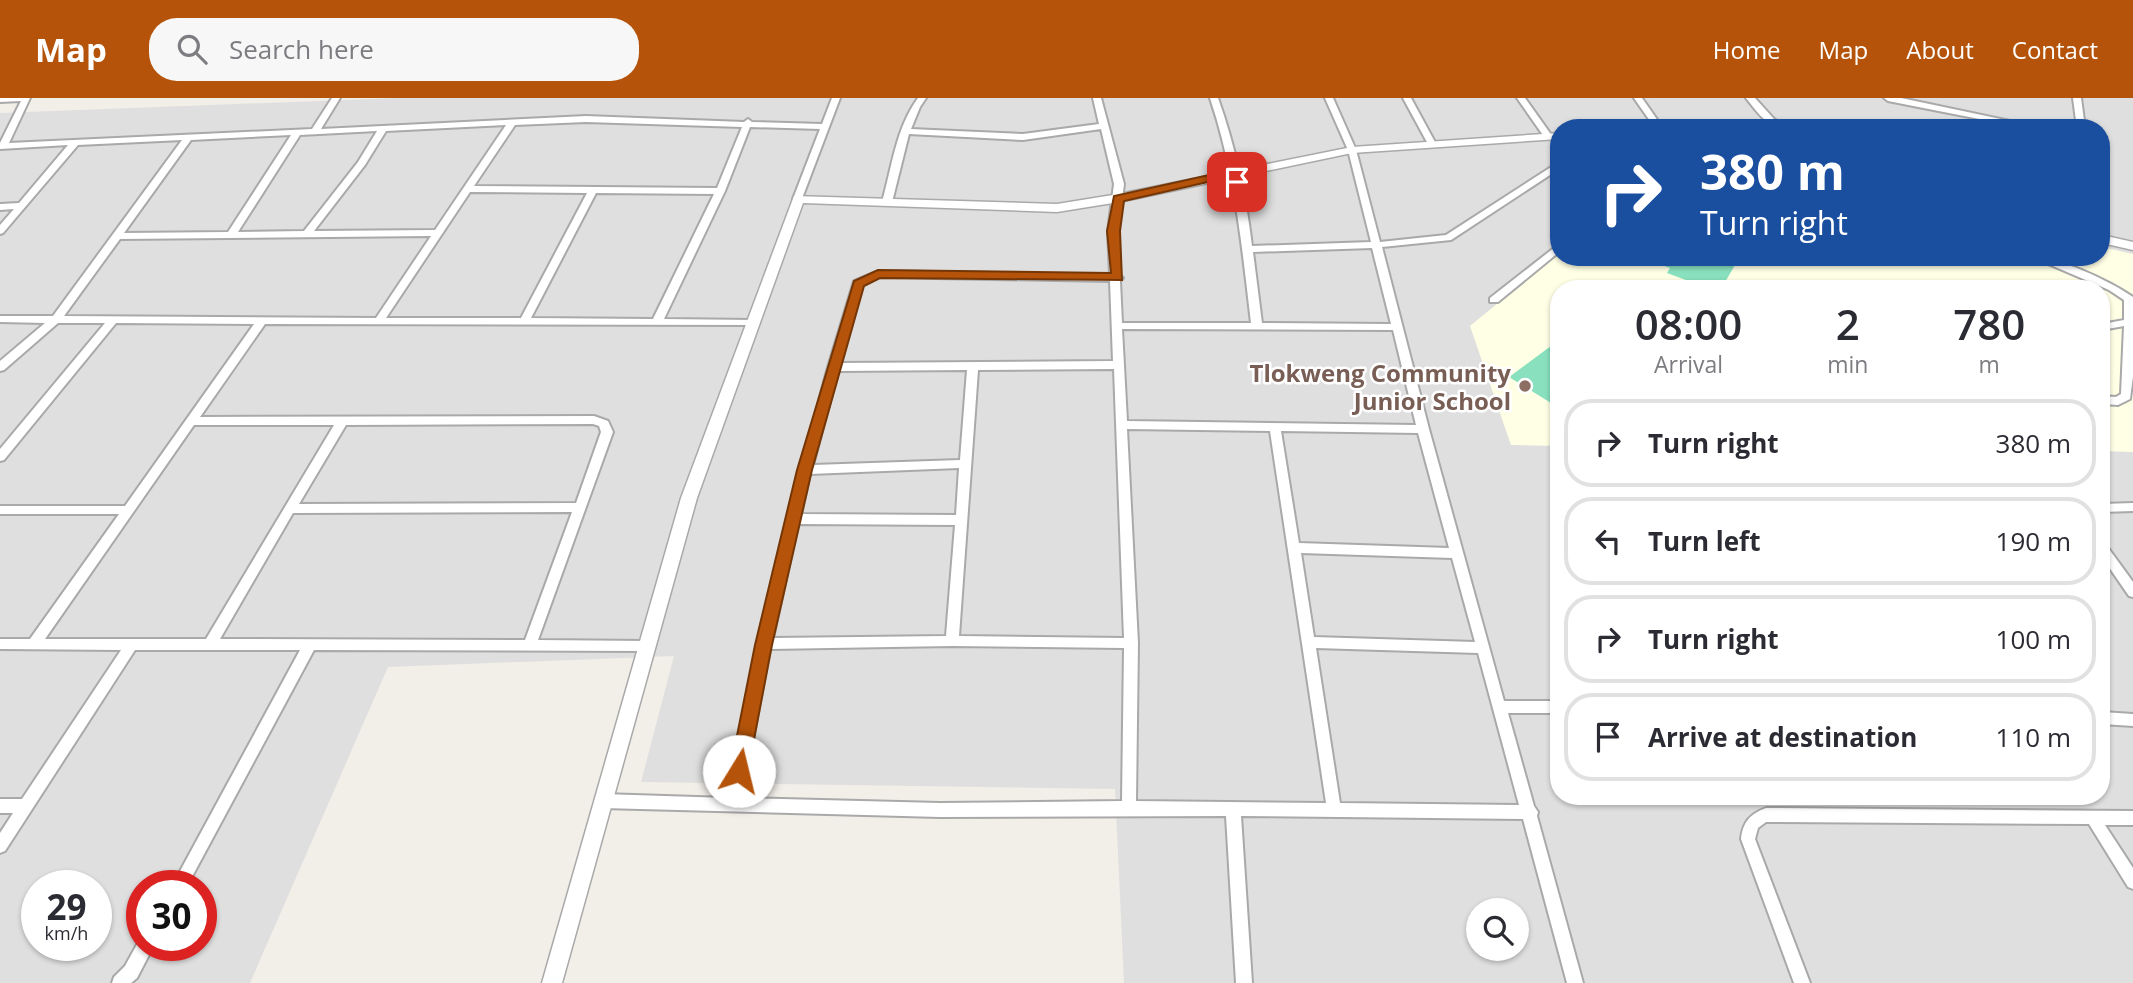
<!DOCTYPE html>
<style>
:root{--surface:#fff;--page:#f7f7f7;--text:#2b2b33;--muted:#7c7c81;--line:#e1e1e2;--accent:#b45309}
body{margin:0;font-family:"Open Sans",sans-serif;background:var(--page);color:var(--text);height:100vh;display:flex;flex-direction:column;font-size:26px;white-space:nowrap}
*{box-sizing:border-box;margin:0}
p{font-size:23px;color:var(--muted)}
.icon{flex:none;width:38px;height:38px;fill:none;stroke:currentColor;stroke-width:2;stroke-linecap:round;stroke-linejoin:round}
.map{position:relative;flex:1;overflow:hidden}
.drawer{position:absolute;left:1550px;top:182px;width:560px;height:525px;display:flex;flex-direction:column;background:var(--surface);border-radius:28px;box-shadow:0 2px 5px #0004}
.drawer>*{flex:none}
.top-card{position:absolute;left:1550px;top:21px;width:560px;height:147px;border-radius:28px;box-shadow:0 2px 5px #0004;background:#1a4fa0;color:#fff;overflow:hidden}
.tools{position:absolute;left:1466px;top:800px;display:grid;gap:14px}
.tools a{display:grid;place-items:center;width:63px;height:63px;border-radius:50%;background:var(--surface);box-shadow:0 2px 5px #0004;font-size:35px}
.speed{position:absolute;left:21px;top:772px;display:flex;gap:14px;font-size:35px;font-weight:700;text-align:center}
.speed>*{display:grid;place-content:center;width:91px;height:91px;border-radius:50%;background:var(--surface);box-shadow:0 2px 5px #0004;line-height:1}
.speed small{font-size:18px;font-weight:400}
.speed .limit{border:10px solid #d22;background:#fff;color:#111}
.pin{position:absolute;display:grid;place-items:center;width:60px;height:60px;color:#fff;margin:-30px;border-radius:14px;box-shadow:0 4px 10px #0006}
.me{position:absolute;width:77px;margin:-38px;rotate:9deg;stroke-linejoin:round;filter:drop-shadow(0 0 5px #0008)}
.turn{display:flex;align-items:center;gap:24px;height:147px;padding:0 35px;font-size:32px}
.turn .icon{width:91px;height:91px;stroke-width:2.5}
.turn b{display:block;font-size:49px;line-height:60px}
.eta{display:flex;justify-content:space-evenly;align-items:center;height:119px;text-align:center}
.eta b{font-size:42px;font-weight:600;line-height:49px}
ul{padding:0;list-style:none}
li{display:flex;align-items:center;gap:21px;height:88px;margin:0 14px 10px;padding:0 21px;border:4px solid var(--line);border-radius:28px}
li div{flex:1}
li b{display:block;font-size:26px}
li em{font-style:normal}
header{display:flex;align-items:center;gap:42px;box-sizing:border-box;height:98px;padding:0 35px;background:var(--accent);color:#fff}
header strong{font-size:33px}
nav{display:flex;gap:38px;margin-inline-start:auto;font-size:24px}
.search{width:490px;height:63px;background:var(--page);display:flex;align-items:center;gap:18px;box-sizing:border-box;padding:0 24px;border-radius:28px;color:var(--muted);font-size:26px}
.map>svg:first-child{display:block}
.residential{fill:#e0dfdf;fill-rule:evenodd}
.education{fill:#ffffe5}
.pitch{fill:#88e0be}
.lines{fill:none;stroke-linecap:round;stroke-linejoin:round}
.minor-casing{stroke:#a9a9a9;stroke-width:4}
.tertiary-casing{stroke:#a9a9a9;stroke-width:3}
.minor{fill:#fff;fill-rule:evenodd}
.tertiary{fill:#fff;fill-rule:evenodd}
.route{fill:#b45309;stroke:#753606;stroke-width:2}
.education-dot{fill:#8d6e63;stroke:#fff;stroke-width:2.5}
.labels{text-anchor:middle;dominant-baseline:central;stroke-width:5;stroke-linejoin:round;paint-order:stroke}
.education-label{font-size:24px;font-weight:bold;fill:#785e54;stroke:#fff;text-anchor:end}
</style>
<header>
<strong>Map</strong>
<div class="search"><svg class="icon" aria-label="search" viewBox="0 0 24 24"><circle cx="10" cy="10" r="6"/><path d="M15 15l6 6"/></svg>Search here</div>
<nav><a>Home</a><a>Map</a><a>About</a><a>Contact</a></nav>
</header>
<div class="map">
<svg width="2133" height="885" viewBox="0 0 2133 885">
<rect width="100%" height="100%" fill="#f2efe9"/>
<path class="residential" d="M397,0H2133V885H1124L1115,691L641,684L674,558L388,569L250,885H0V15ZM1559,30H2102V159H1559ZM1559,191H2102V698H1559ZM37,788H96V847H37ZM142,788H201V847H142ZM1479,812H1517V850H1479Z"/>
<path class="education" d="M2102,149L2133,156V354L2102,353V191H1559V348L1511,347L1470,228L1559,155V159H2102Z"/>
<path class="pitch" d="M1640,159H1713L1735,167L1721,191H1710L1667,175L1670,170Z
M1559,242V310L1509,279Z"/>
<g class="lines">
<g class="minor-casing">
<path id="minor" d="M0,0H30L9,45L312,31L332,0H340L321,31L586,18L744,24L748,21L752,24L822,26L832,0H840L801,103L798,104L793,101L820,31L750,29L725,93L664,221L754,222L759,225L758,227L265,226L200,319L594,318L608,323L613,334L538,542L647,543L652,544L654,548L652,552L647,553L314,552L187,788H172L300,552H135L5,753L0,755V735L13,715H0V701H22L121,552L0,551V541H30L119,416H0V408H125L254,226L116,225L4,362L0,363V351L105,225H58L4,272L0,273V263L45,225L0,224V218H53L182,42L78,47L3,135L0,136V127L14,111L0,112V106L19,105L68,47L0,51V45L21,3L0,4ZM586,24L742,29L717,90L474,88L515,27ZM506,27L435,132L314,133L365,67L386,33ZM377,33L358,64L304,133L238,134L300,37ZM291,37L228,134L124,135L191,42ZM470,94L587,95L521,220H386ZM596,95L714,96L653,221L531,220ZM431,138L376,220L64,218L120,141ZM593,326L599,328L601,334L576,405L299,406L346,327ZM194,327H334L206,541H45ZM572,414L525,542L220,541L293,415Z
M918,0H926L920,9L911,31L1023,36L1099,26L1093,0H1101L1124,86L1118,133L1120,177L1123,180L1120,183L1122,225H1251C1242,149 1235,74 1210,0H1218C1235,48 1246,97 1252,148L1371,144L1348,52L1325,0H1333L1356,52L1380,144L1446,137L1559,64V71L1451,142L1382,149L1429,331L1504,603H1559V615H1508L1534,708L1538,714L1537,718L1583,885H1567L1523,721L1241,718L1252,885H1236L1226,718L940,719L602,710L597,708L595,703L597,698L602,696L728,700L757,546L787,421L828,269L854,183L878,173L1110,177L1108,133L1114,86L1101,31L1023,42L909,36L892,104L890,106H884L882,104C892,69 896,30 918,0ZM1372,150L1391,226L1262,225L1253,154ZM879,179L1110,183L1113,263L840,265L862,187ZM1122,231L1393,232L1416,327L1127,323ZM1114,271L1124,540L959,538L978,272ZM967,272L960,362L813,367L838,273ZM1127,331L1270,333L1326,705L1136,703L1138,545ZM1281,333L1418,335L1449,450L1299,445ZM959,370L956,417L801,416L810,376ZM798,426L955,427L946,538L773,540ZM1301,455L1452,460L1475,544L1314,539ZM952,548L1124,550L1122,703L940,705L742,700L770,551ZM1316,550L1478,555L1519,707L1340,705Z
M1403,0H1411L1436,46L1435,48L1428,46Z
M1517,0H1525L1552,38L1551,40H1545Z
M1634,0H1642L1663,30H1655Z
M1746,0H1755L1774,21L1788,30C1767,30 1758,15 1746,0Z
M1884,0H1901L2043,30H2025L1888,3Z
M2073,0H2081L2085,30H2077Z
M1559,146V154L1498,204H1490V200Z
M2032,159C2059,159 2110,183 2133,199V278L2130,301L2118,307L2102,306V298L2116,299L2121,296L2124,228L2102,232V226L2124,222V202L2109,192Z
M2133,405V413L2102,414V406Z
M2102,445L2106,447L2133,484V499L2129,498L2102,459Z
M2102,614L2133,616V628L2102,626Z
M1766,710L2133,713V727H2105L2133,770V791L2128,789L2089,726L1766,724L1758,730L1755,741L1810,885H1794L1741,741C1743,724 1750,716 1766,710Z
M140,841L142,847H154L137,880L131,885H112L114,879L125,868Z"/>
</g>
<g class="tertiary-casing">
<path id="tertiary" d="M1559,35V41L1352,55L1119,104L1057,114L803,105L697,400L562,885H542L681,400L794,98L1057,106L1119,96L1352,49Z
M2102,137L2133,144V152L2102,145Z"/>
</g>
<use href="#minor" class="minor"/>
<use href="#tertiary" class="tertiary"/>
</g>
<path class="route" d="M1236,71L1242,74L1241,87H1232L1230,79L1124,103L1120,133L1122,182L880,180L864,188L812,372L772,547L748,673L746,679L739,681L732,679L730,673L755,547L797,372L854,183L878,172L1111,175L1107,133L1114,98Z"/>
<circle class="education-dot" cx="1525" cy="288" r="7"/>
<g class="labels">
<g class="education-label">
<text x="1511" y="274">Tlokweng Community<tspan x="1511" dy="28">Junior School</tspan></text>
</g>
</g>
</svg>
<div class="tools">
<a><svg class="icon" aria-label="search" viewBox="0 0 24 24"><circle cx="10" cy="10" r="6"/><path d="M15 15l6 6"/></svg></a>
</div>
<div class="speed"><div>29<small>km/h</small></div><div class="limit">30</div></div>
<div class="pin" style="left:1237px;top:84px;background:#d93025"><svg class="icon" aria-label="arrive" viewBox="0 0 24 24"><path d="M6 21V4h12l-3 4 3 4H6"/></svg></div>
<svg class="me" style="left:739px;top:673px" viewBox="-20 -20 40 40"><circle r="19" fill="#fff"/><path d="M0-13L10 11 0 6-10 11z" fill="#b45309"/></svg>
<div class="top-card">
<div class="turn"><svg class="icon" aria-label="right" viewBox="0 0 24 24"><path d="M7 20v-9h11M14 6l5 5-5 5"/></svg><div><b>380 m</b>Turn right</div></div>
</div>
<section class="drawer">
<div class="eta">
<div><b>08:00</b><p>Arrival</p></div>
<div><b>2</b><p>min</p></div>
<div><b>780</b><p>m</p></div>
</div>
<ul>
<li><svg class="icon" aria-label="right" viewBox="0 0 24 24"><path d="M7 20v-9h11M14 6l5 5-5 5"/></svg><div><b>Turn right</b></div><em>380 m</em></li>
<li><svg class="icon" aria-label="left" viewBox="0 0 24 24"><path d="M17 20v-9H6M10 6l-5 5 5 5"/></svg><div><b>Turn left</b></div><em>190 m</em></li>
<li><svg class="icon" aria-label="right" viewBox="0 0 24 24"><path d="M7 20v-9h11M14 6l5 5-5 5"/></svg><div><b>Turn right</b></div><em>100 m</em></li>
<li><svg class="icon" aria-label="arrive" viewBox="0 0 24 24"><path d="M6 21V4h12l-3 4 3 4H6"/></svg><div><b>Arrive at destination</b></div><em>110 m</em></li>
</ul>
</section>
</div>
